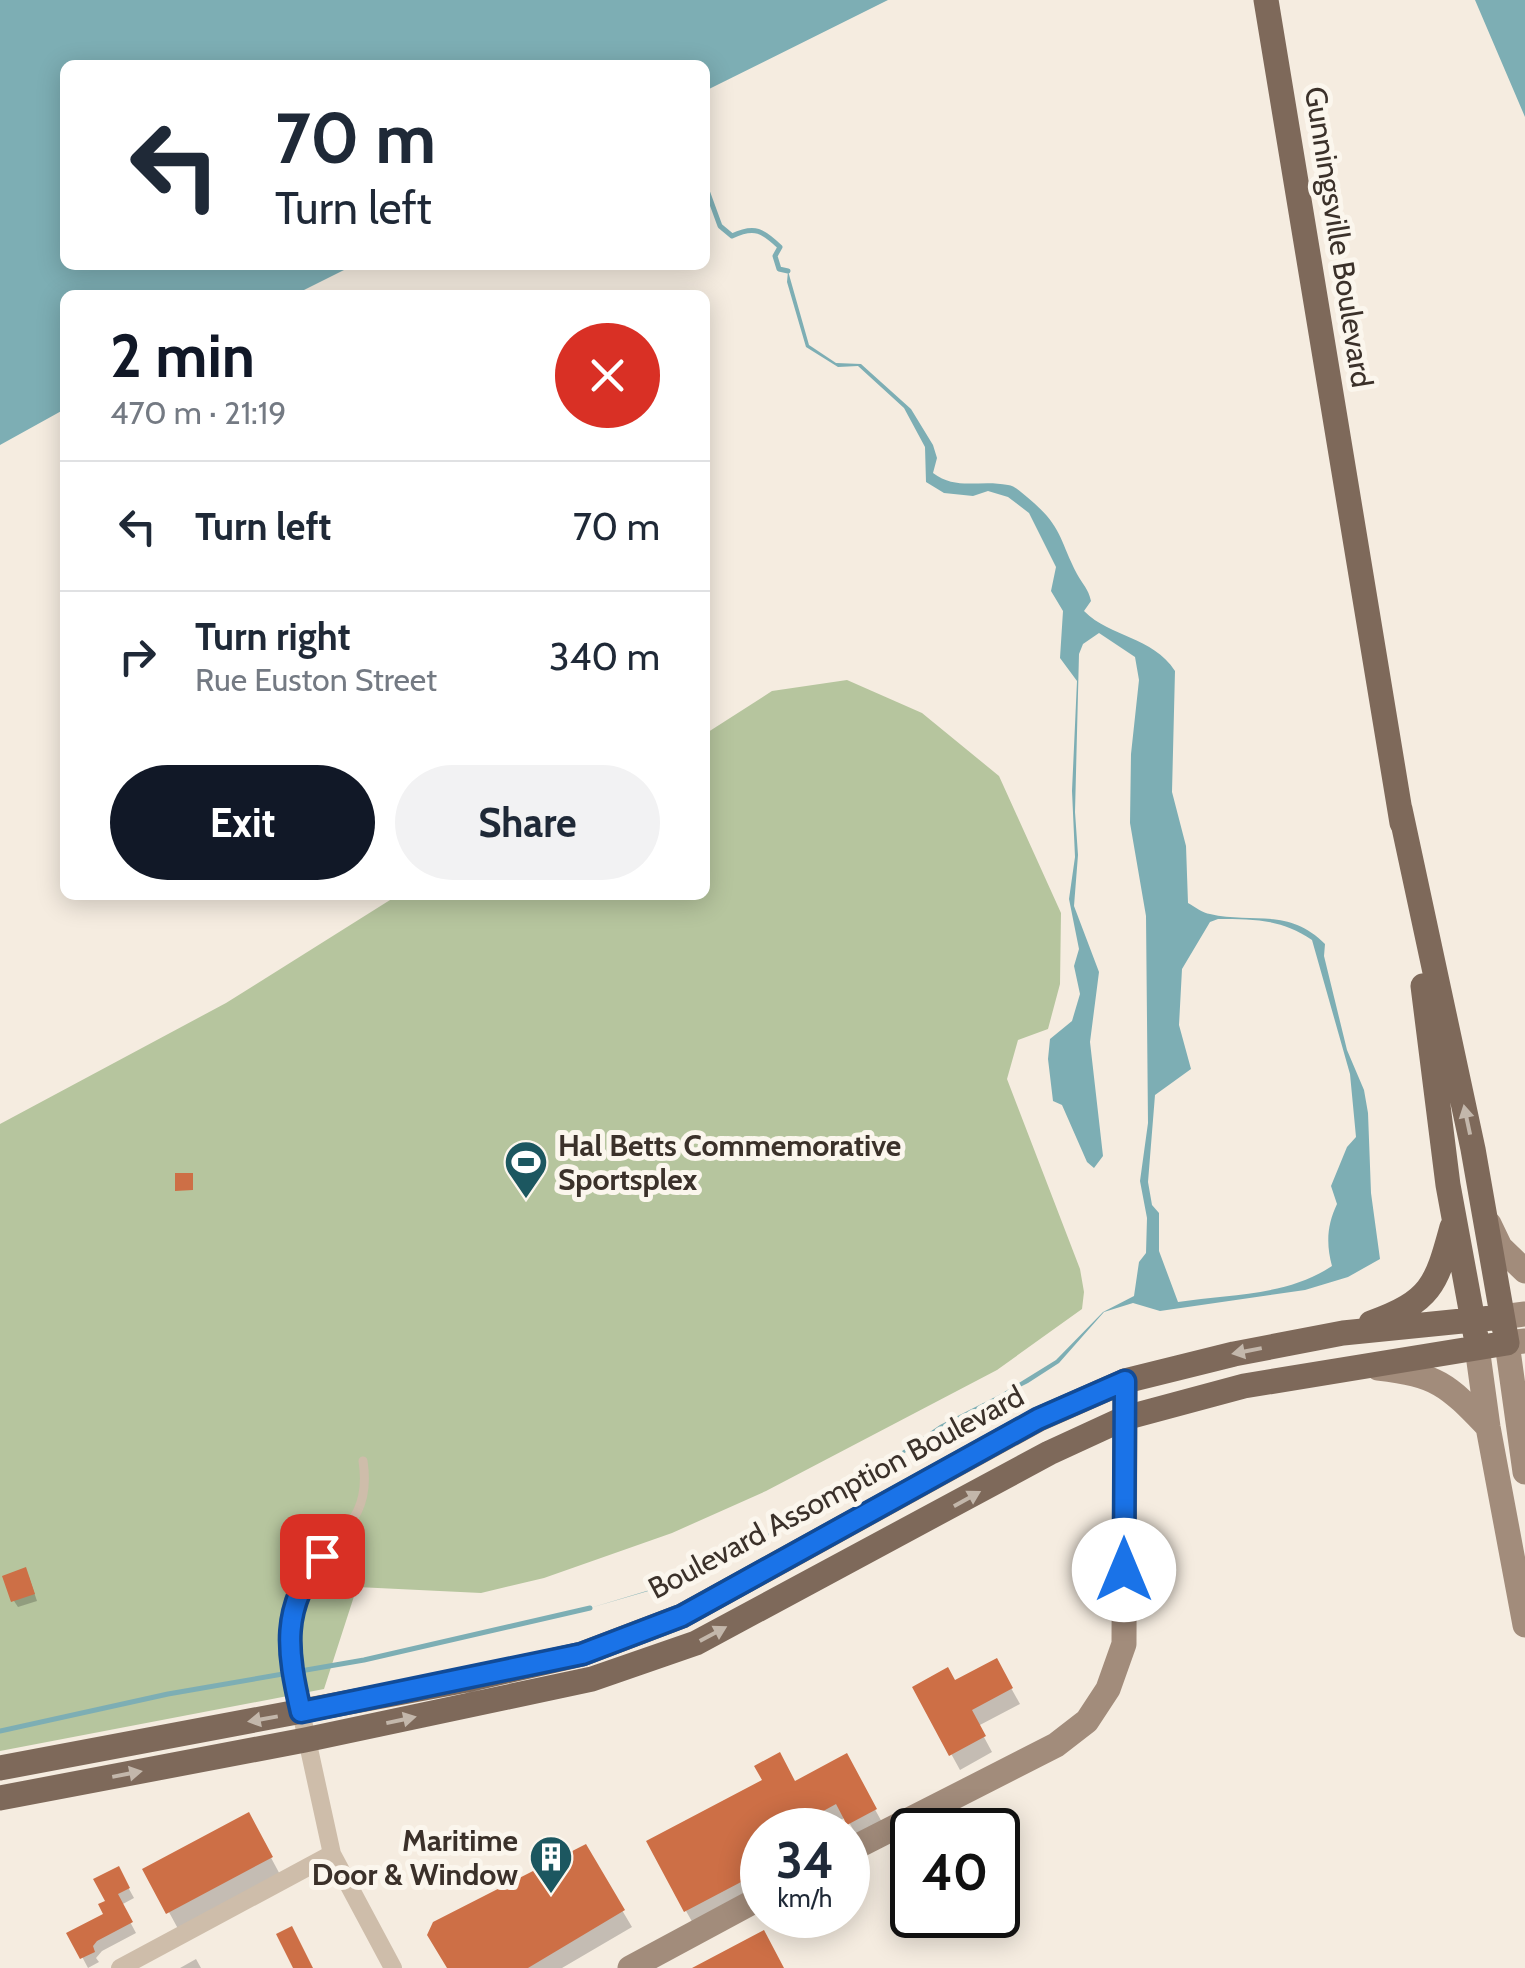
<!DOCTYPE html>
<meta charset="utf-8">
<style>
:root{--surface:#fff;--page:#f2f2f3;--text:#1f2937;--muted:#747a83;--line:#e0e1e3;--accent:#111827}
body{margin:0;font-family:Cabin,sans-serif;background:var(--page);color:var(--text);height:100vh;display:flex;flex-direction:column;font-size:38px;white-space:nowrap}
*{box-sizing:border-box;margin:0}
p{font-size:32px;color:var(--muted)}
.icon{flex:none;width:55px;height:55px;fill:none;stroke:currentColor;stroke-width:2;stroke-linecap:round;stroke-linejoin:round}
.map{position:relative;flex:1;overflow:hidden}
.side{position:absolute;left:60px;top:290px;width:650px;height:610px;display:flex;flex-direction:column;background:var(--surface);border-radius:15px;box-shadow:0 5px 25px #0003}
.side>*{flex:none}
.guide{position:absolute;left:60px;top:60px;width:650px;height:210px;border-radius:15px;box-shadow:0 5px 25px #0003;background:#fff;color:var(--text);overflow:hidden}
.speed{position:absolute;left:740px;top:1808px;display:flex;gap:20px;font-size:50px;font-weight:700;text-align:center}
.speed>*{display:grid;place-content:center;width:130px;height:130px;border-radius:50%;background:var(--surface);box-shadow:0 5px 25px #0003;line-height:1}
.speed small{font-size:25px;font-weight:400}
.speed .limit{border:5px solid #111;border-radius:15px;background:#fff;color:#111}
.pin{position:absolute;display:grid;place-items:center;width:85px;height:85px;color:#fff;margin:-42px;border-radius:20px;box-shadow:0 5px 15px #0006}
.me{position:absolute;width:110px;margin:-55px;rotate:0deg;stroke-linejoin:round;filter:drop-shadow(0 0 8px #0008)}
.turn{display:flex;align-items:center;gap:35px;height:210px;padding:0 50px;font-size:45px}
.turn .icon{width:130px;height:130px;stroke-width:2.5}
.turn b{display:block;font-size:70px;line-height:85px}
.round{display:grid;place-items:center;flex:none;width:105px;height:105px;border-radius:52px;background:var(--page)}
.headline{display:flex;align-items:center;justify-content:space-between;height:170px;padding:0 50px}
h1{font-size:60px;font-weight:700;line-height:75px;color:var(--accent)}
.button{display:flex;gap:20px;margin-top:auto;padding:20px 50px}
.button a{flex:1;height:115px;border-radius:60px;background:var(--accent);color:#fff;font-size:40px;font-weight:700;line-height:115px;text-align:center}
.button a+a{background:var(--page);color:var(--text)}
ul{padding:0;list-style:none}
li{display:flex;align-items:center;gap:30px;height:130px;padding:0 50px;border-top:2px solid var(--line)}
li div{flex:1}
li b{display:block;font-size:38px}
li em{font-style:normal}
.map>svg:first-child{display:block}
.green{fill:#b6c59e}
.water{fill:#7daeb4;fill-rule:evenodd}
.shadow{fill:#0003}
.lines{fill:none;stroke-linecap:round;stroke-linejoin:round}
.stream{stroke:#7daeb4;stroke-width:5}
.building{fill:#cd6f46}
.lane{stroke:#cebdaa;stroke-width:9}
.street{stroke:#cebdaa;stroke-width:18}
.secondary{stroke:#a28c7b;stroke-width:25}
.primary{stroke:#7e695a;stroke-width:25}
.oneway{fill:#c3b7ab}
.route-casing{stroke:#114b97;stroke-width:25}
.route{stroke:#1a73e8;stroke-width:18}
.labels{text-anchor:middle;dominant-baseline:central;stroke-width:10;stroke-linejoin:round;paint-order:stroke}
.street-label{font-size:30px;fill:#3b312a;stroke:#fbf6ed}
.poi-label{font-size:30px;font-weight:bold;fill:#3b312a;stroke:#fbf6ed;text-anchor:start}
</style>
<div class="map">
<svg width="1525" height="1968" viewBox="0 0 1525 1968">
<rect width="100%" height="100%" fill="#f5ece0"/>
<path class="green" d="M847,680L922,713L999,776L1061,913L1060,984L1048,1029L1018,1040L1007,1079L1080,1269L1084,1292L1082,1309L997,1370L766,1491L672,1533L544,1578L481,1593L357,1587L324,1689L0,1751V1124L226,1003L398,895H705V734L772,691Z"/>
<path class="water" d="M0,0H888L705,91V65H65V265H354L294,295H65V409L0,445Z
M1475,0H1525V117Z
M788,271L809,345L836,363L861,364L911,409L933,445L937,458L933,473C957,491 980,479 1008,485C1015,486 1021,492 1027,497C1063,527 1058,537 1077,574C1083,585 1088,588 1091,601L1084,611C1111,638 1152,636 1175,671L1172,792L1186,846L1188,903C1195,907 1203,913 1210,914C1252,924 1289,907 1325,944L1324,956L1347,1050L1364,1090L1368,1113L1371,1193L1380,1259L1348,1277L1305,1290L1160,1311L1133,1303L1104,1312L1059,1363L1028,1383L945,1425L874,1474L855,1480L764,1539L738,1547L714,1566L686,1580L590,1608L673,1583L713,1564L740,1544L763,1537L852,1478L873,1471L940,1425L1001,1394L1056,1360L1103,1312L1134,1296L1139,1262L1146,1253L1147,1218L1140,1181L1148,1123L1146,916L1130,823L1131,754L1139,680L1135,657L1099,633L1083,644L1079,654L1075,812L1078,855L1074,906L1099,972L1090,1042L1103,1156L1094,1168L1087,1162L1062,1105L1053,1101L1048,1059L1050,1039L1072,1021L1080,994L1074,966L1079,949L1069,899L1075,857L1072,791L1077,681L1060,658L1063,611L1051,591L1056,567L1029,513L1008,497L988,491L973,496L944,493L926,482L925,447L904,408L858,366L838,367L806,347L787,282ZM1218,919C1254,919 1281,919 1312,940L1350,1074L1356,1137L1347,1147L1331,1186L1337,1204C1327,1225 1326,1244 1332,1266C1288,1296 1229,1294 1178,1302L1159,1251V1213L1152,1205L1148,1182L1155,1095L1191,1069L1179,1025L1182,969L1210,922Z"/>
<path class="shadow" d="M29,1577L37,1601L18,1607L14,1601Z
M996,1661L1020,1704L978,1726L992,1752L960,1770L915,1688L955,1683Z
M846,1757L883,1824L858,1838L846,1817L823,1830H762V1889L694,1925L686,1911L795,1784Z
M261,1839L284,1882L182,1936L146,1870Z
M585,1848L632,1927L562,1968H449Z
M118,1869L134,1898L121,1905L136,1933L102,1951L96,1958L99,1962L88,1968L70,1934L106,1915Z
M196,1959L201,1968H180Z"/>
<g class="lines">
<path class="stream" d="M705,185L720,226L732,236C755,225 763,231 780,247L775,256L779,269L788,271
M0,1731L168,1694L364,1660L590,1608"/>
</g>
<path class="building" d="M175,1173H193V1190L175,1191Z
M26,1567L35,1594L11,1602L2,1576Z
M997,1658L1013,1688L972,1710L986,1736L949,1756L912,1687L948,1667L955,1680Z
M780,1752L795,1781L847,1753L877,1809L847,1825L836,1804L789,1830H762V1871L684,1912L646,1841L762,1780L754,1766Z
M249,1812L273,1857L166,1914L142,1869Z
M586,1844L625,1910L528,1968H447L427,1935L433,1922Z
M119,1866L130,1888L118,1894L133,1922L97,1941L93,1946L95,1952L80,1959L66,1933L103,1914L98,1904L105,1901L93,1879Z
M292,1926L313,1968H293L276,1934Z
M764,1930L784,1968H692Z"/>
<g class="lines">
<path class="lane" d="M300,1709C292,1672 282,1630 297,1594C320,1537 374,1532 363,1461"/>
<path class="street" d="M301,1712L332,1854L393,1968
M120,1968L332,1854"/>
<path class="secondary" d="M1489,1224L1500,1247L1525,1271
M1502,1317L1525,1314
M1525,1341L1507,1343L1525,1472
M1477,1347L1488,1427L1525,1625
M1378,1368C1437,1375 1447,1384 1488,1427
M848,1851L1056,1745L1087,1721L1108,1689L1124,1644L1125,1381
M630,1968L762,1897"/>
<path class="primary" d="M1266,0L1402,823
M1423,986L1448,1185L1476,1337
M1371,1323C1431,1301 1436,1286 1452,1227
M0,1768L467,1680L582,1654L682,1616L1039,1419L1125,1381L1234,1354L1343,1333L1502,1317
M0,1798L305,1740L592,1679L696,1643L1049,1453L1125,1418L1244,1386L1507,1343L1473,1149L1400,809"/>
</g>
<defs><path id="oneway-solid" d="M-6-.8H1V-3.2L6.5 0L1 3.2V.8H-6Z" transform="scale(2.5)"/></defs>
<g class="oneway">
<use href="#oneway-solid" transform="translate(1467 1120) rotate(-102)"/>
<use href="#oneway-solid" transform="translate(1247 1351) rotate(169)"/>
<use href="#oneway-solid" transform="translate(967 1499) rotate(-29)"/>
<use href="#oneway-solid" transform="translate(713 1634) rotate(-28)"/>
<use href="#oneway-solid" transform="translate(263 1719) rotate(170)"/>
<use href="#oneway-solid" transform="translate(401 1720) rotate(-12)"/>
<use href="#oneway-solid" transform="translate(127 1774) rotate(-11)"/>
</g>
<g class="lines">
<g class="route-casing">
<path id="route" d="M322,1556C280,1608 287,1651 301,1712L582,1654L682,1616L1038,1419L1125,1381L1124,1570"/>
</g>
<use href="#route" class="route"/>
</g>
<defs>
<g id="stadium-pin" transform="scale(2.25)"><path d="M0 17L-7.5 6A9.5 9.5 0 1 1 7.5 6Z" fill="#1c5760" stroke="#fbf6ed"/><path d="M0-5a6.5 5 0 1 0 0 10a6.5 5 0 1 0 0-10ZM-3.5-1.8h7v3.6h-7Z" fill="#fff"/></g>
<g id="building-pin" transform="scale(2.25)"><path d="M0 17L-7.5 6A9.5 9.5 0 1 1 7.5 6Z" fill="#1c5760" stroke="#fbf6ed"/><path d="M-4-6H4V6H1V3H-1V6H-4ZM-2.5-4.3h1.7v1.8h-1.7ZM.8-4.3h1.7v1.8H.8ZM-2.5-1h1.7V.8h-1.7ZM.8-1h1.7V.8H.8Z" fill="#fff"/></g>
</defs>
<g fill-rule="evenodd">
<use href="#stadium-pin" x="526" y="1162"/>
<use href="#building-pin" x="551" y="1857"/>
</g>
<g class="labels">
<g class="street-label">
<text transform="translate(1339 237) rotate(81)">Gunningsville Boulevard</text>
<text transform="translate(836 1492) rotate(-28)">Boulevard Assomption Boulevard</text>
</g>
<g class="poi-label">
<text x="558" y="1145">Hal Betts Commemorative<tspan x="558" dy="34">Sportsplex</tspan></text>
<text x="518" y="1840" text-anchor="end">Maritime<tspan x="518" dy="34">Door &amp; Window</tspan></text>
</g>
</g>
</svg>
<div class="speed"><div>34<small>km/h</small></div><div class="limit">40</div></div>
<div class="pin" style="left:322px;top:1556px;background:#d93025"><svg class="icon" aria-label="arrive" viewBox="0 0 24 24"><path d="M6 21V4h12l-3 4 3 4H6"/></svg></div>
<svg class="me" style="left:1124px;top:1570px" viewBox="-20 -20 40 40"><circle r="19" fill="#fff"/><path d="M0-13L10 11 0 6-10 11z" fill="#1a73e8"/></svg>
<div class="guide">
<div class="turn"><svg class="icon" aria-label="left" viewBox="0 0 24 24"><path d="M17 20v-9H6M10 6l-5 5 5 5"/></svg><div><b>70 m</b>Turn left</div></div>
</div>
<section class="side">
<div class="headline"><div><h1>2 min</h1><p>470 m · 21:19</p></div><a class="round" style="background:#d93025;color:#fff"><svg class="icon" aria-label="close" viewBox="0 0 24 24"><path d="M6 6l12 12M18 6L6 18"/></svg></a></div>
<ul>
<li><svg class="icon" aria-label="left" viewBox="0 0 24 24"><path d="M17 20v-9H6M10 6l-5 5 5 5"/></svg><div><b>Turn left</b></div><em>70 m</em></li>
<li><svg class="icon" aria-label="right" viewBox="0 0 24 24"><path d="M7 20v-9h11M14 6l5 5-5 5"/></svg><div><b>Turn right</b><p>Rue Euston Street</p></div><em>340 m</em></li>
</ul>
<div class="button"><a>Exit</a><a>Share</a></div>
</section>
</div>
